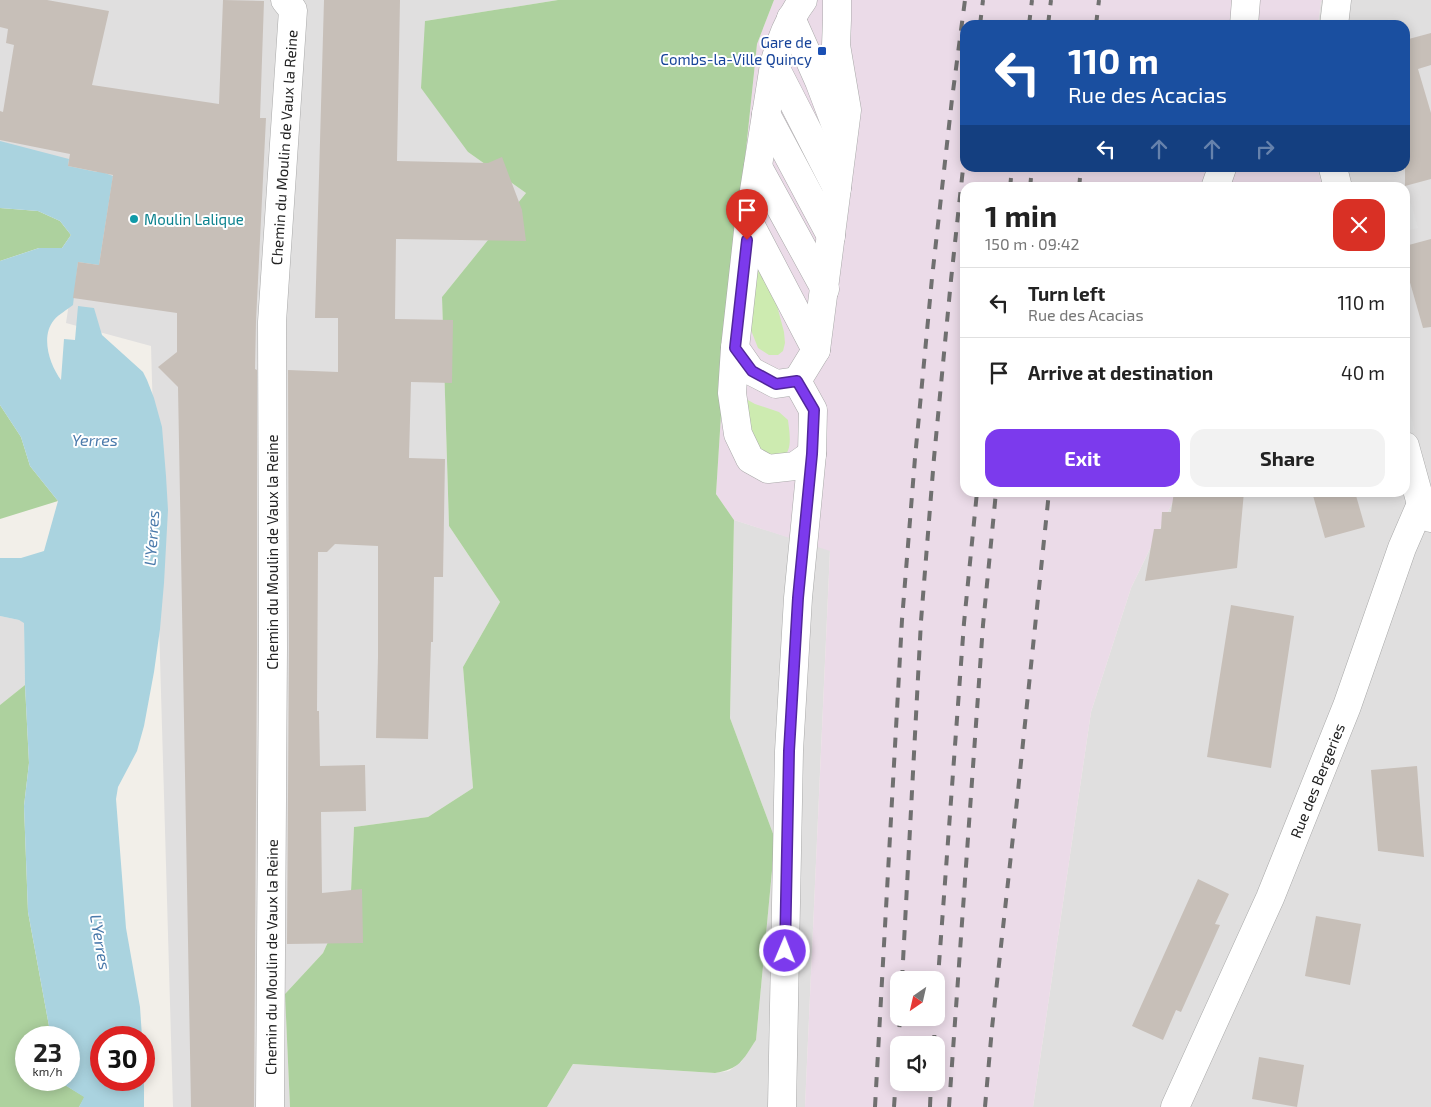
<!DOCTYPE html>
<meta charset="utf-8">
<style>
:root{--surface:#fff;--page:#f2f2f2;--text:#222;--muted:#767676;--line:#e0e0e0;--accent:#7c3aed}
body{margin:0;font-family:"Exo 2",sans-serif;background:var(--page);color:var(--text);height:100vh;display:flex;flex-direction:column;font-size:19px;white-space:nowrap}
*{box-sizing:border-box;margin:0}
p{font-size:16px;color:var(--muted)}
.icon{flex:none;width:28px;height:28px;fill:none;stroke:currentColor;stroke-width:2;stroke-linecap:round;stroke-linejoin:round}
.map{position:relative;flex:1;overflow:hidden}
.sheet{position:absolute;left:960px;top:182px;width:450px;height:315px;display:flex;flex-direction:column;background:var(--surface);border-radius:15px;box-shadow:0 2px 12px #0003}
.sheet>*{flex:none}
.guide{position:absolute;left:960px;top:20px;width:450px;height:152px;border-radius:15px;box-shadow:0 2px 12px #0003;background:#1a4fa0;color:#fff;overflow:hidden}
.needle{width:32px;rotate:214deg}
.buttons{position:absolute;left:890px;top:971px;display:grid;gap:10px}
.buttons a{display:grid;place-items:center;width:55px;height:55px;border-radius:10px;background:var(--surface);box-shadow:0 2px 12px #0003;font-size:25px}
.speed{position:absolute;left:15px;top:1026px;display:flex;gap:10px;font-size:25px;font-weight:700;text-align:center}
.speed>*{display:grid;place-content:center;width:65px;height:65px;border-radius:50%;background:var(--surface);box-shadow:0 2px 12px #0003;line-height:1}
.speed small{font-size:12px;font-weight:400}
.speed .limit{border:8px solid #d22;background:#fff;color:#111}
.pin{position:absolute;display:grid;place-items:center;width:42px;height:42px;color:#fff;margin:-51px -21px;border-radius:50% 50% 50% 0;rotate:-45deg;box-shadow:0 0 5px #0007}
.pin .icon{rotate:45deg}
.me{position:absolute;width:55px;margin:-28px;rotate:1deg;stroke-linejoin:round;filter:drop-shadow(0 0 4px #0008)}
.turn{display:flex;align-items:center;gap:18px;height:105px;padding:0 25px;font-size:22px}
.turn .icon{width:65px;height:65px;stroke-width:2.5}
.turn b{display:block;font-size:35px;line-height:42px}
.lanes{display:flex;align-items:center;height:48px;padding:0 25px;background:#0003;justify-content:center;gap:25px;direction:ltr}
.lanes .off{opacity:.35}
.round{display:grid;place-items:center;flex:none;width:52px;height:52px;border-radius:15px;background:var(--page)}
.head{display:flex;align-items:center;justify-content:space-between;height:85px;padding:0 25px}
h1{font-size:30px;font-weight:700;line-height:38px}
.primary-button{display:flex;gap:10px;margin-top:auto;padding:10px 25px}
.primary-button a{flex:1;height:58px;border-radius:15px;background:var(--accent);color:#fff;font-size:20px;font-weight:700;line-height:58px;text-align:center}
.primary-button a+a{background:var(--page);color:var(--text)}
ul{padding:0;list-style:none}
li{display:flex;align-items:center;gap:15px;height:70px;padding:0 25px;border-top:1px solid var(--line)}
li div{flex:1}
li b{display:block;font-size:19px}
li em{font-style:normal}
.map>svg:first-child{display:block}
.residential{fill:#e0dfdf}
.industrial{fill:#ebdbe8;fill-rule:evenodd}
.grass{fill:#cdebb0}
.forest{fill:#add19e}
.parking{fill:#e2e2e2}
.water{fill:#aad3df}
.building{fill:#c7bfb8}
.lines{fill:none;stroke-linecap:round;stroke-linejoin:round}
.minor-casing{stroke:#a9a9a9;stroke-width:29}
.minor{stroke:#fff;stroke-width:28}
.rail{stroke:#707070;stroke-width:4;stroke-dasharray:10 10;stroke-linecap:butt}
.route-casing{stroke:#51269a;stroke-width:12}
.route{stroke:#7c3aed;stroke-width:9}
.transit-dot{fill:#1a4fb4;stroke:#fff;stroke-width:2}
.culture-dot{fill:#0f9aa8;stroke:#fff;stroke-width:2}
.labels{text-anchor:middle;dominant-baseline:central;stroke-width:4;stroke-linejoin:round;paint-order:stroke}
.transit-label{font-size:15px;fill:#164399;stroke:#fff;text-anchor:end}
.street-label{font-size:15px;fill:#222;stroke:#fff}
.culture-label{font-size:15px;fill:#0d838f;stroke:#fff;text-anchor:start}
.water-label{font-size:16px;font-style:italic;fill:#4a7aab;stroke:#fff}
</style>
<div class="map">
<svg width="1431" height="1107" viewBox="0 0 1431 1107">
<rect width="100%" height="100%" fill="#f2efe9"/>
<path class="residential" d="M0,0H558L425,21L468,152L526,193L442,297L449,526L500,602L463,667L473,788L428,817L354,827L351,891L323,953L285,994L290,1107H173L151,346L66,323L88,179L0,158Z
M1324,0H1431V1107H1033L1091,712L1131,588L1177,493L1405,492V188L1323,187L1317,168H1405V25H1318L1321,1Z
M734,520L830,550L805,1107H547L573,1064L715,1073L729,1071L741,1062L756,1040L775,839L730,718Z
M0,616L19,620L24,622L25,685L0,705Z"/>
<path class="industrial" d="M774,0H1324L1321,1L1318,25H965V168H1317L1323,187L965,188V492L1177,493L1131,588L1091,712L1033,1107H805L830,551L734,520L716,494L725,352L757,44ZM899,980H936V1018H899ZM899,1045H936V1082H899Z"/>
<path class="grass" d="M757,266L775,298L784,332L785,343L783,351L778,355H769L758,348L749,325Z
M746,399L755,404L779,412L788,420C789,429 794,454 781,457C777,458 769,455 765,455L753,440Z"/>
<path class="forest" d="M558,0H774L757,44L725,352L716,494L734,520L730,718L775,839L756,1040C742,1061 740,1069 715,1073L573,1064L547,1107H290L285,994L323,953L351,891L354,827L428,817L473,788L463,667L500,602L449,526L442,297L526,193L468,152L421,88L425,21Z
M0,208L38,211L60,221L71,235L62,248H39L0,261Z
M0,405L21,437L30,466L58,501L0,519Z
M25,685L29,763L24,806L28,912L51,1037L26,1038V1080H59L60,1082L85,1097L79,1107H0V705Z"/>
<path class="parking" d="M1411,203L1418,228L1405,231V205Z
M1405,393L1415,432L1406,434L1405,429Z"/>
<path class="water" d="M0,141L69,159L68,166L97,172V170L113,176L99,265L78,262L73,305C67,310 59,314 54,320C40,337 50,365 61,380L64,339L75,340L78,306L94,308L102,335L143,372L147,380L154,398L162,427L166,476L168,510L164,583L160,629L154,672L144,726L137,751L118,787L116,799L126,928L140,1007L142,1037L101,1038V1080H144V1107H79L84,1097L60,1082L59,1080H69V1038L51,1037L28,912L24,806L29,763L25,685L24,623L19,620L0,616V558H21L44,551L58,501L30,466L21,437L0,405V261L39,248H62L71,235L60,221L38,211L0,208Z"/>
<path class="building" d="M0,0H47L109,11L92,85L219,104L223,0L264,1L260,118H266L256,321L255,369L257,370V648L254,1107H191L178,387L158,367L177,352V313L73,298L78,262L99,265L113,175L68,166L70,154L0,140V111L3,112L14,45L6,43L8,29L0,27Z
M324,0H400L397,161L488,163L502,157L522,210L526,241L396,239L395,319L453,320L452,383L411,382L409,458L445,459L443,577H434L433,642H431L428,739L376,738L378,657V546L335,544L327,552H318L317,711H319L320,766L365,765L366,811L321,812L322,893L362,889L363,943L287,944L289,648L288,370L338,372V318H315Z
M1431,33V65L1418,69L1431,113V179L1405,186V40Z
M1431,239V327L1423,328L1405,265V246Z
M1174,492H1244L1237,568L1145,581L1154,529H1161L1162,512H1171Z
M1312,492H1355L1365,527L1325,538Z
M1231,605L1294,616L1271,768L1207,757Z
M1417,766L1424,857L1378,851L1371,770Z
M1198,879L1229,894L1215,924L1220,925L1181,1012L1176,1010L1163,1040L1132,1026Z
M1316,916L1361,924L1350,985L1305,976Z
M1259,1057L1304,1065L1297,1107L1252,1099Z"/>
<g class="lines">
<g class="minor-casing">
<g id="minor">
<path d="M791,18L819,81L839,134"/>
<path d="M1244,25L1246,0"/>
<path d="M1334,25L1337,0"/>
<path d="M774,65L837,188"/>
<path d="M766,114L831,236"/>
<path d="M758,167L825,289"/>
<path d="M1333,168L1338,188"/>
<path d="M1215,188L1222,168"/>
<path d="M749,222L816,350"/>
<path d="M735,348L732,393L738,434L750,459L768,469L795,466L812,454"/>
<path d="M797,381L776,384L751,371L735,348L749,222L774,65C780,41 788,20 803,0"/>
<path d="M797,381L816,350L847,110L836,45L837,20V0"/>
<path d="M1405,446L1421,504L1431,518"/>
<path id="s1" d="M270,1107L273,648L272,322L293,10L285,0"/>
<path d="M782,1107L789,751L798,598L812,454L813,410L797,381"/>
<path id="s2" d="M1175,1107L1270,898L1347,706L1402,548L1421,504"/>
</g>
</g>
<use href="#minor" class="minor"/>
<path class="rail" d="M980,25L983,0
M1029,25L1032,0
M1048,25L1051,0
M1096,25L1099,0
M1010,188L1012,168
M1030,188L1032,168
M1079,188L1081,168
M902,980L921,621L934,458L951,280L965,150
M936,1005L964,623L977,492
M934,1045L935,1018
M875,1107L902,620L915,458L932,278L952,99L965,0
M894,1107L900,1018
M930,1107L931,1082
M949,1107L983,625L996,492
M985,1107L992,1028L1018,791L1049,492"/>
</g>
<g class="lines">
<g class="route-casing">
<path id="route" d="M747,240L735,348L752,371L776,384L797,381L814,410L812,454L798,598L789,751L785,951"/>
</g>
<use href="#route" class="route"/>
</g>
<rect class="transit-dot" x="817" y="46" width="10" height="10" rx="2.5"/>
<circle class="culture-dot" cx="134" cy="219" r="5"/>
<g class="labels">
<g class="transit-label">
<text x="812" y="42">Gare de<tspan x="812" dy="17">Combs-la-Ville Quincy</tspan></text>
</g>
<g class="street-label">
<text stroke="none"><textPath href="#s1" startOffset="960">Chemin du Moulin de Vaux la Reine</textPath></text>
<text transform="translate(272 552) rotate(-90)">Chemin du Moulin de Vaux la Reine</text>
<text stroke="none"><textPath href="#s2" startOffset="356">Rue des Bergeries</textPath></text>
<text stroke="none"><textPath href="#s1" startOffset="150">Chemin du Moulin de Vaux la Reine</textPath></text>
</g>
<g class="culture-label">
<text x="144" y="219">Moulin Lalique</text>
</g>
<g class="water-label">
<text x="95" y="439">Yerres</text>
<text transform="translate(151 538) rotate(-86)">L'Yerres</text>
<text transform="translate(101 942) rotate(80)">L'Yerres</text>
</g>
</g>
</svg>
<div class="buttons">
<a><svg class="needle" viewBox="-14 -14 28 28"><path d="M0-13l5 13h-10z" fill="#e53935"/><path d="M0 13l5-13h-10z" fill="#767676"/></svg></a>
<a><svg class="icon" aria-label="sound" viewBox="0 0 24 24"><path d="M4 9h4l5-4v14l-5-4H4zM17 9q2 3 0 6"/></svg></a>
</div>
<div class="speed"><div>23<small>km/h</small></div><div class="limit">30</div></div>
<div class="pin" style="left:747px;top:240px;background:#d93025"><svg class="icon" aria-label="arrive" viewBox="0 0 24 24"><path d="M6 21V4h12l-3 4 3 4H6"/></svg></div>
<svg class="me" style="left:785px;top:951px" viewBox="-20 -20 40 40"><circle r="17" fill="#7c3aed" stroke="#fff" stroke-width="3"/><path d="M0-11L8 9 0 5-8 9z" fill="#fff"/></svg>
<div class="guide">
<div class="turn"><svg class="icon" aria-label="left" viewBox="0 0 24 24"><path d="M17 20v-9H6M10 6l-5 5 5 5"/></svg><div><b>110 m</b>Rue des Acacias</div></div>
<div class="lanes"><svg class="icon" aria-label="left" viewBox="0 0 24 24"><path d="M17 20v-9H6M10 6l-5 5 5 5"/></svg><svg class="icon off" aria-label="ahead" viewBox="0 0 24 24"><path d="M12 20V5M6 11l6-6 6 6"/></svg><svg class="icon off" aria-label="ahead" viewBox="0 0 24 24"><path d="M12 20V5M6 11l6-6 6 6"/></svg><svg class="icon off" aria-label="right" viewBox="0 0 24 24"><path d="M7 20v-9h11M14 6l5 5-5 5"/></svg></div>
</div>
<section class="sheet">
<div class="head"><div><h1>1 min</h1><p>150 m · 09:42</p></div><a class="round" style="background:#d93025;color:#fff"><svg class="icon" aria-label="close" viewBox="0 0 24 24"><path d="M6 6l12 12M18 6L6 18"/></svg></a></div>
<ul>
<li><svg class="icon" aria-label="left" viewBox="0 0 24 24"><path d="M17 20v-9H6M10 6l-5 5 5 5"/></svg><div><b>Turn left</b><p>Rue des Acacias</p></div><em>110 m</em></li>
<li><svg class="icon" aria-label="arrive" viewBox="0 0 24 24"><path d="M6 21V4h12l-3 4 3 4H6"/></svg><div><b>Arrive at destination</b></div><em>40 m</em></li>
</ul>
<div class="primary-button"><a>Exit</a><a>Share</a></div>
</section>
</div>
